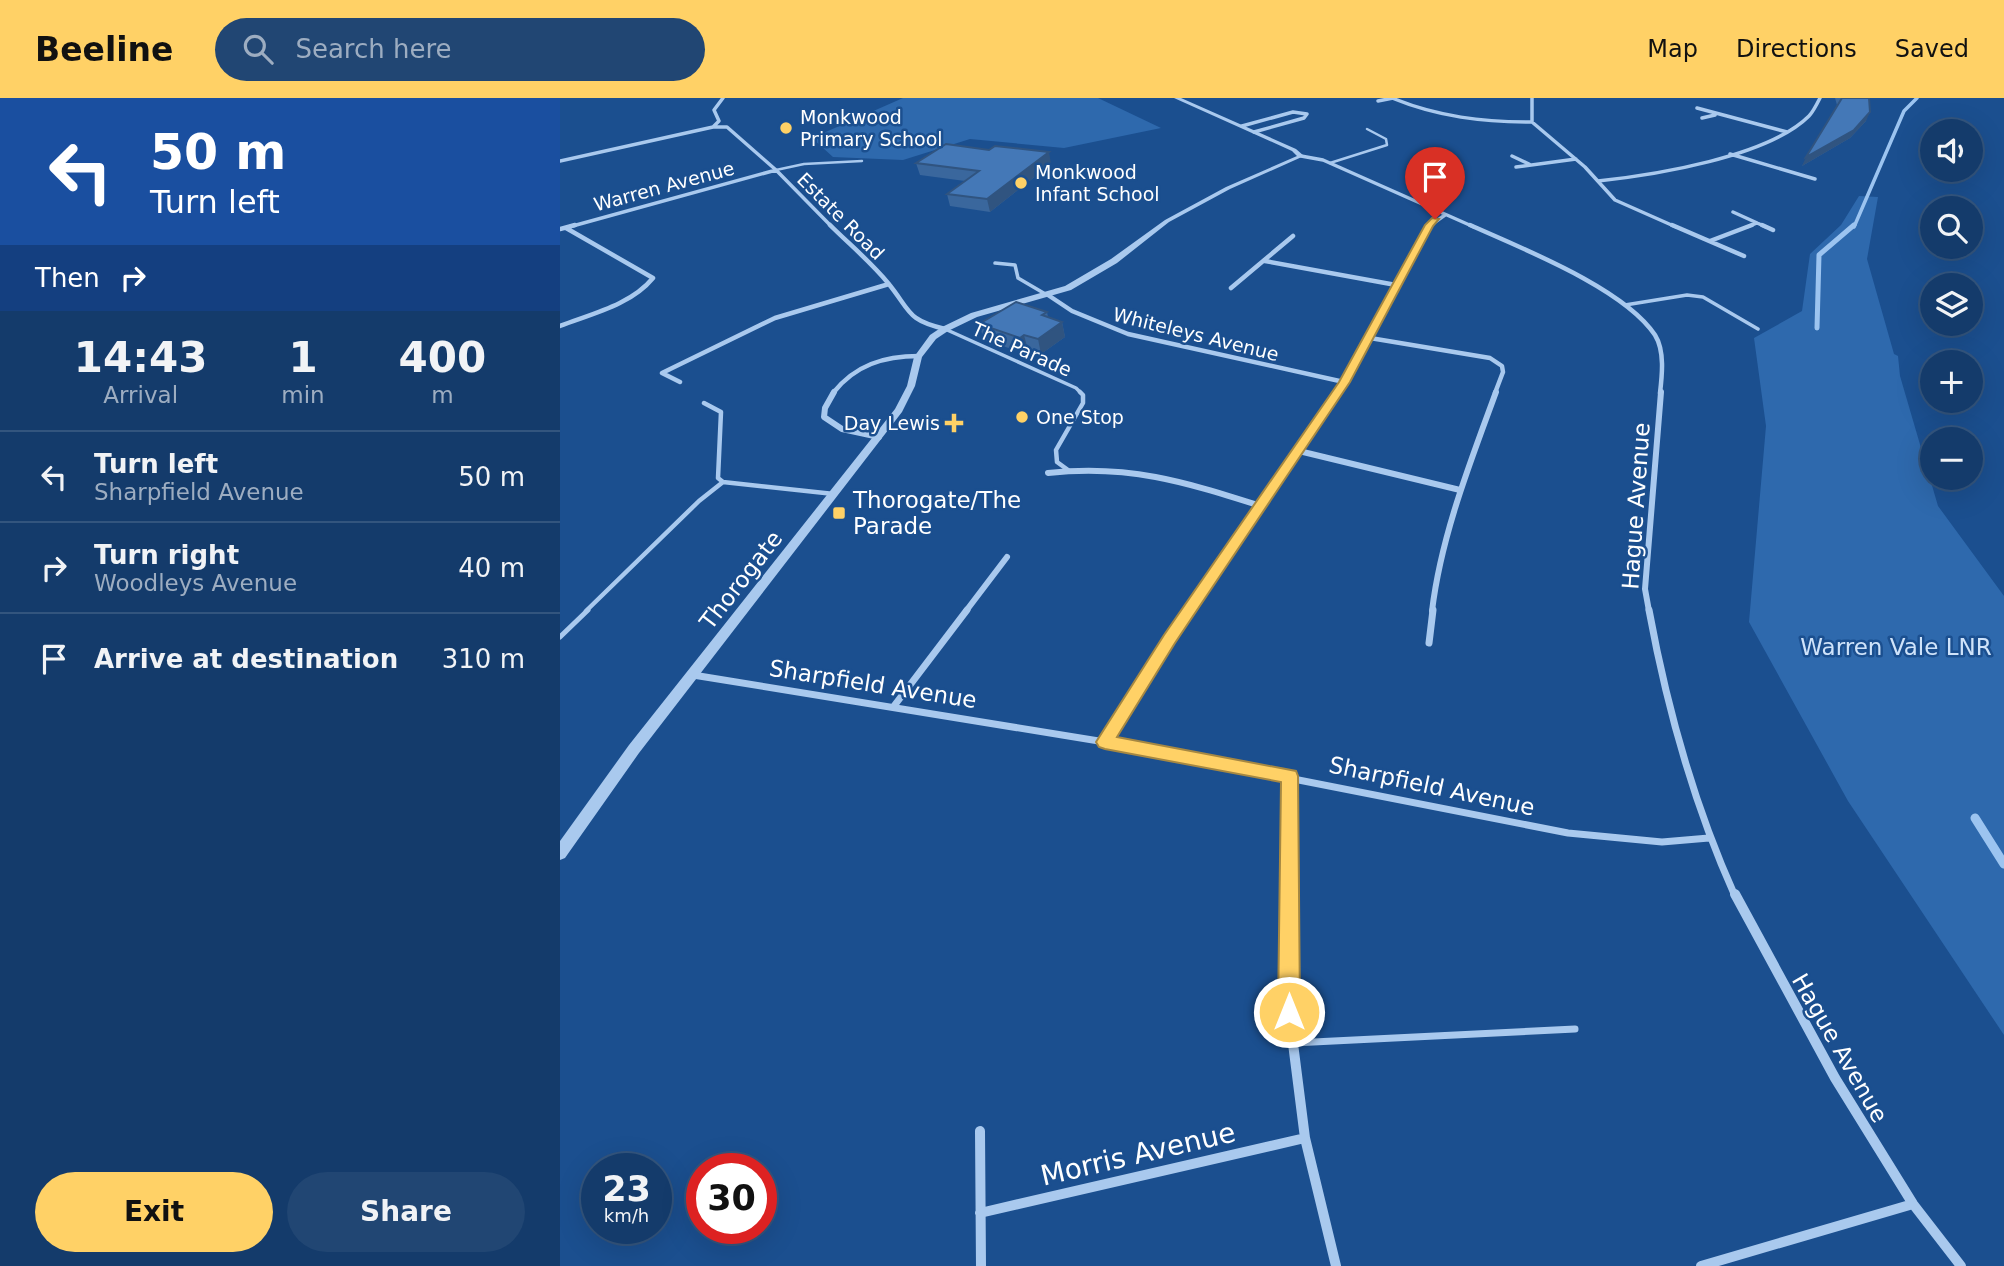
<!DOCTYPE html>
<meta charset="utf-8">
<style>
:root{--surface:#143b6b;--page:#214673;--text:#f1f3f6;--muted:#9dadc1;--line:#33557e;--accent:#ffd166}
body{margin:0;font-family:"DejaVu Sans",sans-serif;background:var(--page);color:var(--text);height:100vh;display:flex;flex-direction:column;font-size:26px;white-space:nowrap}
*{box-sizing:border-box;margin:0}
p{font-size:23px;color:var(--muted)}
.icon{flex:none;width:38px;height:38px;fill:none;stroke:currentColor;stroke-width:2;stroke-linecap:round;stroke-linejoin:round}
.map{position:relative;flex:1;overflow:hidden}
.sheet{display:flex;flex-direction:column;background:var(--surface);width:560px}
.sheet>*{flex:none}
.banner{background:#1a4fa0;color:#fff;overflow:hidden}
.buttons{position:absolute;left:1360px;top:21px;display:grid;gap:14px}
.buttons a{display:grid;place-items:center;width:63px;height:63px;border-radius:50%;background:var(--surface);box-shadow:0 7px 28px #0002,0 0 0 2px var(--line);font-size:35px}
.speed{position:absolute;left:21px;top:1055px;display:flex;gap:14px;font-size:35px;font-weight:700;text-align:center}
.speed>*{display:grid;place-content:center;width:91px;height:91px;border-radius:50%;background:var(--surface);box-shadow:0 7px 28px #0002,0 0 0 2px var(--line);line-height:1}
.speed small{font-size:18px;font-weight:400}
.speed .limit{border:10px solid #d22;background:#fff;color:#111}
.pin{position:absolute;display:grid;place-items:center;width:60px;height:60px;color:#fff;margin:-72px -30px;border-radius:50% 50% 50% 0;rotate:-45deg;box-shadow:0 0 7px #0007}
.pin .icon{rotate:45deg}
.me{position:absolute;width:77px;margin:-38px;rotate:0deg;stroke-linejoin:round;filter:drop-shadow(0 0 5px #0008)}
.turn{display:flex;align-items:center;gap:24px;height:147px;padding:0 35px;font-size:32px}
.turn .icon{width:91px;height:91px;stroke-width:2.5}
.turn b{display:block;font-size:49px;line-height:60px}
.then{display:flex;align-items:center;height:66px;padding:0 35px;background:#0003;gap:14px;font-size:26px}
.eta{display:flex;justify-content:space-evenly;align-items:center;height:119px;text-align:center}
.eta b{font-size:42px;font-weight:800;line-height:49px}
.button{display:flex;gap:14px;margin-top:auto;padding:14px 35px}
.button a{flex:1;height:80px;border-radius:42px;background:var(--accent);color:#111;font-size:28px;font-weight:800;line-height:80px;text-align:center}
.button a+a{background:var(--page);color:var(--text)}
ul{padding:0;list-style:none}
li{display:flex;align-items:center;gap:21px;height:91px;padding:0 35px;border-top:2px solid var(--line)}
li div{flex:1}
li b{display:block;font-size:26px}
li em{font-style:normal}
header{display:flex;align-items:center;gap:42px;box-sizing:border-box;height:98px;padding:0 35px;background:var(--accent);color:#111}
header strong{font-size:33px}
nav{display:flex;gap:38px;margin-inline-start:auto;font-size:24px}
.search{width:490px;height:63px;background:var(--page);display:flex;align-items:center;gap:18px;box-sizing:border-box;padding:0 24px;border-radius:38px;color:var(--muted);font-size:26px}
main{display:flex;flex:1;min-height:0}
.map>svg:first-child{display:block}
.green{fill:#2e69ad}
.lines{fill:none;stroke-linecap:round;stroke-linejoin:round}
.stream-far2{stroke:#9cc4f0;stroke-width:3.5}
.stream-far1{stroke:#9cc4f0;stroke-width:5}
.stream{stroke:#9cc4f0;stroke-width:9}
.service-far4{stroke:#a9c9ee;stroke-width:2.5}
.service-far3{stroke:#a9c9ee;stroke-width:3.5}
.service-far2{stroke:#a9c9ee;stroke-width:4.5}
.service-far1{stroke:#a9c9ee;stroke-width:5}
.service{stroke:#a9c9ee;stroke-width:7}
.minor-far4{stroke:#a9c9ee;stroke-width:3.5}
.minor-far3{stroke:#a9c9ee;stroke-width:4.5}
.minor-far2{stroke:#a9c9ee;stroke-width:6}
.minor-far1{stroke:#a9c9ee;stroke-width:7}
.minor{stroke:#a9c9ee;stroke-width:10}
.tertiary{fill:#a9c9ee;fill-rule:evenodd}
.wall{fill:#3a679d}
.shaded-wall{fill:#305480}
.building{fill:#4478b7;stroke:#305480;stroke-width:2}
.route{fill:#ffd166;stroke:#a68842;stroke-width:2}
.poi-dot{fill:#ffd166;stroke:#1b4f8f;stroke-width:2.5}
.labels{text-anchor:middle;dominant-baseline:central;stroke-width:5;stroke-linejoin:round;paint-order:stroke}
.far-poi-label{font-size:19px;fill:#fff;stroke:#1b4f8f;text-anchor:start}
.far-street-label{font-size:19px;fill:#fff;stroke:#1b4f8f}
.poi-label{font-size:23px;fill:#fff;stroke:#1b4f8f;text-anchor:start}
.street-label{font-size:23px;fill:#fff;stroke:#1b4f8f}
.park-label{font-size:23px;fill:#cfe3fa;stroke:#1b4f8f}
.near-street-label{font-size:28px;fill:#fff;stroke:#1b4f8f}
</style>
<header>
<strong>Beeline</strong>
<div class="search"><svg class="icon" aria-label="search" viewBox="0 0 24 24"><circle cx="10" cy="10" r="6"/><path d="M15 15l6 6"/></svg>Search here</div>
<nav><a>Map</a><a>Directions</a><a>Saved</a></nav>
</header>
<main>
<section class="sheet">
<div class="banner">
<div class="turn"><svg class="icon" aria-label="left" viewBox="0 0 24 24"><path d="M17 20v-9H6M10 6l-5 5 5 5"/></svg><div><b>50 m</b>Turn left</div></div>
<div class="then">Then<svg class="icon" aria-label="right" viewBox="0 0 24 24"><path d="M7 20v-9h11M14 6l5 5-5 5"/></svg></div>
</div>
<div class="eta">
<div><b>14:43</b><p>Arrival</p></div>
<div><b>1</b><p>min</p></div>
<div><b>400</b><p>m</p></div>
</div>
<ul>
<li><svg class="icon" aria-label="left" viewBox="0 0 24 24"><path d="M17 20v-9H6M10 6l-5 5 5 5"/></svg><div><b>Turn left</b><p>Sharpfield Avenue</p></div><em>50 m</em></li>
<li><svg class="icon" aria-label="right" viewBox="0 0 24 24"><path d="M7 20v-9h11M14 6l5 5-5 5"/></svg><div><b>Turn right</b><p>Woodleys Avenue</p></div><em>40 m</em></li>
<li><svg class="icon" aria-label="arrive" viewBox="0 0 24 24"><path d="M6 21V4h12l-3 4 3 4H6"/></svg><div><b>Arrive at destination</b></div><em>310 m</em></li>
</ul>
<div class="button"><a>Exit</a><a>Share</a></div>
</section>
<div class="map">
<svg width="1444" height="1168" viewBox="0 0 1444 1168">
<rect width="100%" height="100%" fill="#1b4f8f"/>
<path class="green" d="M343,0H538L601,30L504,50L410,41L343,62L273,59L252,40Z
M1299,98L1318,99L1307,161L1334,256L1338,258L1340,278L1378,408L1444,498V937L1288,703L1189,524L1206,328L1194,240L1242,213L1250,156L1281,127Z"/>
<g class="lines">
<path class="stream-far2" d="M1294,129L1344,13L1357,0"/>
<path class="stream-far1" d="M1257,230L1259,157L1294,127"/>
<path class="stream" d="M1415,720L1444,766"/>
<path class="service-far4" d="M770,65L827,47L826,41L807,31
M216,72L244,66L302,63"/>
<path class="service-far3" d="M435,165L455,167L458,180L487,197
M1065,207L1127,197L1143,199L1198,231
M385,231L516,290L521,295"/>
<path class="service-far2" d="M144,305L161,314L158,380L163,384L274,396
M508,372L497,364L496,352L523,305V297L520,294
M26,513L139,403L163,384"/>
<path class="service-far1" d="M0,539L28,512"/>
<path class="service" d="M733,945L1015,931"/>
<path class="minor-far4" d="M832,0C878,19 923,24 972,24
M972,0V24L1025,69L1055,102L1116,129
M818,3L833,0
M1137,10L1227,34
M1142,20L1155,17
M682,28L733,14L747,16L744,20L694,34
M153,29H167L216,72L272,129
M1170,56L1255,81
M741,58L763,62L914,129
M952,58L969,66
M0,63L153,29L159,23L154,12L163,0
M956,69L1016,61
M1038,83C1094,77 1208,59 1249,18C1253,14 1257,6 1260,0
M1173,114L1206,129
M9,129L216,72
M868,129L885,117
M1187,129L1197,125"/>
<path class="minor-far3" d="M270,127C289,146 311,164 328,185C351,213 346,222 385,231
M910,127C961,150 1064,190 1095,237C1105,253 1102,278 1100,295
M1112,127L1184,158
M1202,127L1213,132
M0,131L15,127
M1150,143L1192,127
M705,163L836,187
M671,190L733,138
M488,197L512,213L568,236L784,284
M0,228C31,216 71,207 93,180L6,130
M810,240L930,260L942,268L943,274L935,295
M120,284L102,275L215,220L329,186
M273,295C295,267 324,258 359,258
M776,295L869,127"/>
<path class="minor-far2" d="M274,294L265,310L264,319L282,331L319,339
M739,353L900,392
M488,375C569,366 625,384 701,408
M406,513L447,459
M628,513L777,294
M872,513C881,438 910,365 936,294
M1089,513L1085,491L1101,294"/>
<path class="minor-far1" d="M1089,512C1107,610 1134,707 1175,798
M869,545L873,512
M133,577L545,644L1008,735L1102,744L1149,740
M334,608L407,512
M545,644L629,512
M729,679V798"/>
<path class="minor" d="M729,796V914L745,1040L776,1168
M1175,796L1275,980L1353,1106L1401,1168
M420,1033L421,1168
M420,1115L745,1040
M1141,1168L1353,1106"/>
<path class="tertiary" d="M614,0H621L736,51L744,58L670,91L609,124L557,165L511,192L417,219L388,233L376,241L362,259L355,288L342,314L79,655L5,760L0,762V743L69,647L335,311L347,288L354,259L370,237L382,229L411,215L505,188L551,161L605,122L666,89L737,58L732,53Z"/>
</g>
<path class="wall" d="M1275,0H1309L1306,23L1290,40L1242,68L1277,7Z
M356,65L491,66L430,114L390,108L387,96L405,83L360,77Z
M487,214L488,219L502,224L505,239L481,256L468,252L464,255L424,242L419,226Z"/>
<path class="shaded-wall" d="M1310,14L1306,23L1290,40L1242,68L1246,59Z
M489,54L491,66L430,114L427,101Z
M502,224L505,239L481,256L478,241Z
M464,237L468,252L464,255L460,240Z"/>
<path class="building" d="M1282,0H1309L1310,14L1294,32L1246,59Z
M386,46L429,52L435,48L489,54L427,101L387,96L419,73L356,65Z
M456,204L487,214L482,217L502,224L478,241L464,237L460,240L419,226Z"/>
<path class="route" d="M872,120L879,121L873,128L790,284L615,545L557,639L736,673L738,678L740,914L737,922L729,925L722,922L718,914L721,684L545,651L539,649L536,644L604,537L779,284L865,127Z"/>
<g class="poi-dot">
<circle cx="226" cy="30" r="7"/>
<circle cx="461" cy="85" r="7"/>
<circle cx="462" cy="319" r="7"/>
<path d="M390.5 314.5h7v7h7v7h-7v7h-7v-7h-7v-7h7z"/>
<rect x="272" y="408" width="14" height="14" rx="3.5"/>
</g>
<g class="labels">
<g class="far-poi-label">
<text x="240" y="19">Monkwood<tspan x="240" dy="22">Primary School</tspan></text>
<text x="475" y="74">Monkwood<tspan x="475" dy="22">Infant School</tspan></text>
<text x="476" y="319">One Stop</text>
<text x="380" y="325" text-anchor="end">Day Lewis</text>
</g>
<g class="far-street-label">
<text transform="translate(104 88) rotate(-15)">Warren Avenue</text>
<text transform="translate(281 118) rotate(45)">Estate Road</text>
<text transform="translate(636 236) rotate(14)">Whiteleys Avenue</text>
<text transform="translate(462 251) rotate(24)">The Parade</text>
</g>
<g class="poi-label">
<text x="293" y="402">Thorogate/The<tspan x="293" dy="26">Parade</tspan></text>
</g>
<g class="street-label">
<text transform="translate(1076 408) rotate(-86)">Hague Avenue</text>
<text transform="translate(181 482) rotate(-52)">Thorogate</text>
<text transform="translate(313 586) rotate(9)">Sharpfield Avenue</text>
<text transform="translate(872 688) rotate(12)">Sharpfield Avenue</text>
<text transform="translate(1280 950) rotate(60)">Hague Avenue</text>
</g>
<g class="park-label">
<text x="1336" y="549">Warren Vale LNR</text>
</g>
<g class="near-street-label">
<text transform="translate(578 1056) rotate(-13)">Morris Avenue</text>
</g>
</g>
</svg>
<div class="buttons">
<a><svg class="icon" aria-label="sound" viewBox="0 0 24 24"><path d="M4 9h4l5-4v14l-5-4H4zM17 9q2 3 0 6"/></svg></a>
<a><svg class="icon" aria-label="search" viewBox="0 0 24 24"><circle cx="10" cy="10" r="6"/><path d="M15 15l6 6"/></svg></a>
<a><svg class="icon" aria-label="layers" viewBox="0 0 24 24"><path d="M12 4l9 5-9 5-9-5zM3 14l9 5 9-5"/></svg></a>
<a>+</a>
<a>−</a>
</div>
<div class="speed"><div>23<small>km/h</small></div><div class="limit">30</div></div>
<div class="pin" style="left:875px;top:121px;background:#d93025"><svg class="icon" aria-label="arrive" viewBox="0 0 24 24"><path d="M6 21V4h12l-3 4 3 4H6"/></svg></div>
<svg class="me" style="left:729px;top:914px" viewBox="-20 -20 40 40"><circle r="17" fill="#ffd166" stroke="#fff" stroke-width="3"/><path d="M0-11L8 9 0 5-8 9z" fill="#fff"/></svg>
</div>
</main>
